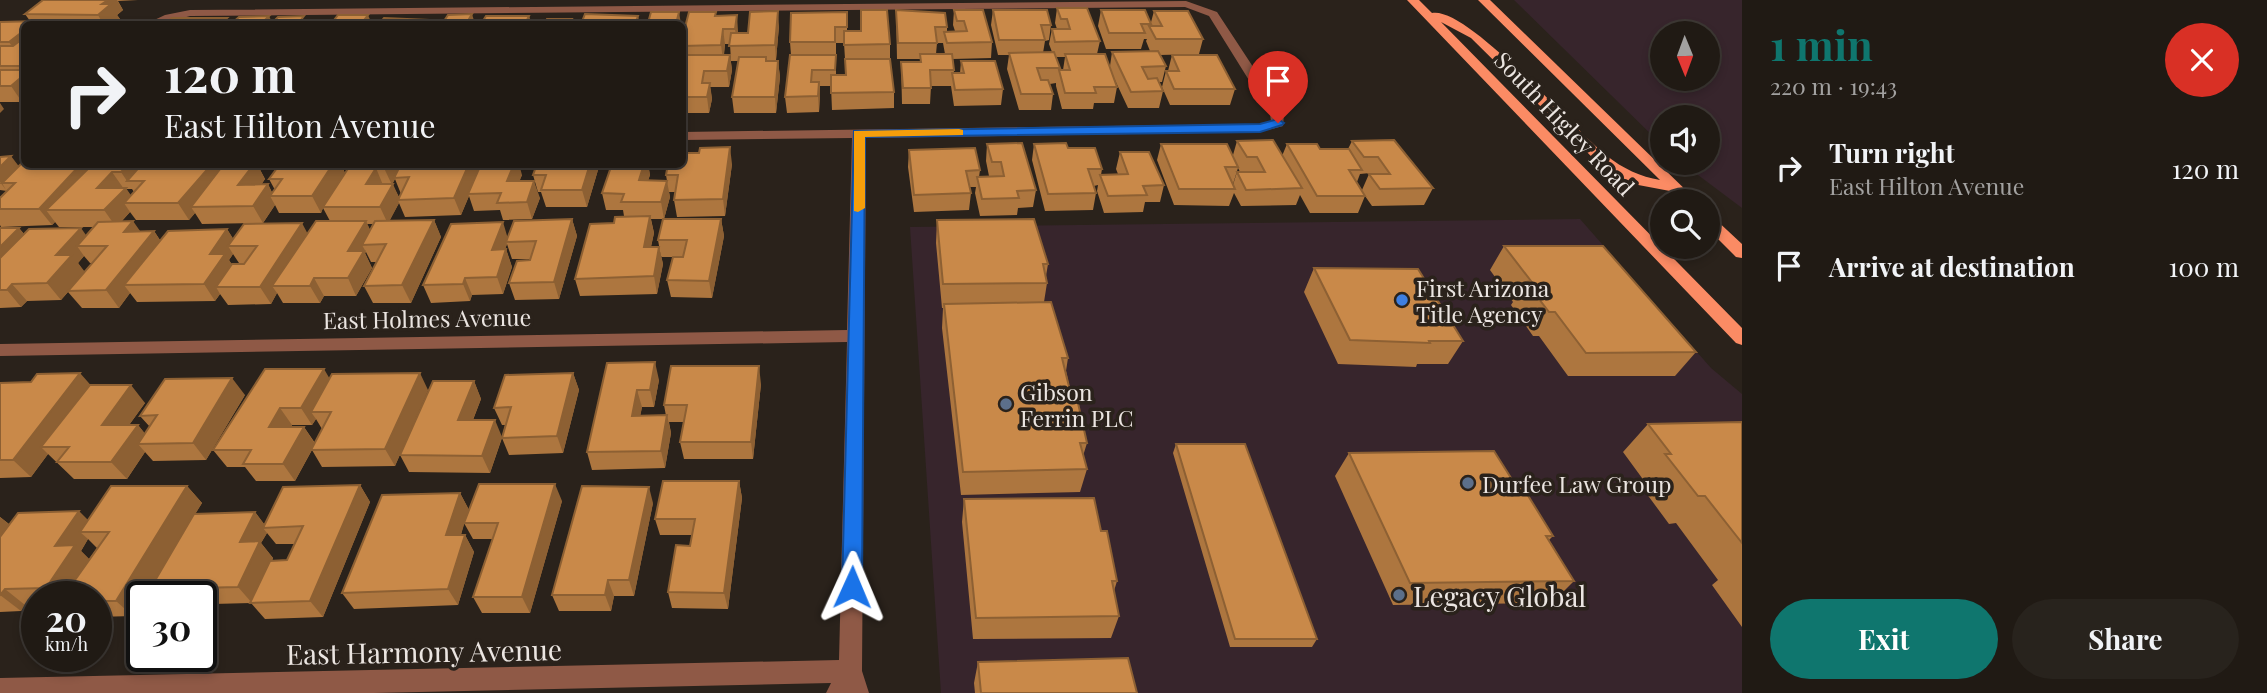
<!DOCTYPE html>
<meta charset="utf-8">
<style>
:root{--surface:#201a14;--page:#28231d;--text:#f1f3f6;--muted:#a2a1a0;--line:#3d3834;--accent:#0f766e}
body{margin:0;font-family:"Playfair Display",serif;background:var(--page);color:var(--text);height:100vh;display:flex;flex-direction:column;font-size:26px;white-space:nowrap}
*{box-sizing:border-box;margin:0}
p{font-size:23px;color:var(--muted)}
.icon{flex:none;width:38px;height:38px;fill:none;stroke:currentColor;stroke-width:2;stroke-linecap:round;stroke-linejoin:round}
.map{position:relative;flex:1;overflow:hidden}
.sheet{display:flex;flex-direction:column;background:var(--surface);width:525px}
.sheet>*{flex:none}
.top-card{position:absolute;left:21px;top:21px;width:665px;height:147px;border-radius:10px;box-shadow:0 4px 10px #0003,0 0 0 2px var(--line);background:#201a14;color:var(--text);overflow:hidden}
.needle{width:46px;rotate:179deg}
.tools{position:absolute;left:1650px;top:21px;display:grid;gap:14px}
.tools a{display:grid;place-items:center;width:70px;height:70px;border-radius:50%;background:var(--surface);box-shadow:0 4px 10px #0003,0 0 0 2px var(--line);font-size:35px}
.speed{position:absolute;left:21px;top:581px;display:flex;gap:14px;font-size:35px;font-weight:700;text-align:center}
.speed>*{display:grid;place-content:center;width:91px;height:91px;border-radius:50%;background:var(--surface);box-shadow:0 4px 10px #0003,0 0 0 2px var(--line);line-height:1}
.speed small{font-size:18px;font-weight:400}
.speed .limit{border:4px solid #111;border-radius:10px;background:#fff;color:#111}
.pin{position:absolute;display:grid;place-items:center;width:60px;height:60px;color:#fff;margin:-72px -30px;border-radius:50% 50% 50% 0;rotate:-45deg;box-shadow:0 0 7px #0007}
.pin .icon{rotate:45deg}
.me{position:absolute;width:77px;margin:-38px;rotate:1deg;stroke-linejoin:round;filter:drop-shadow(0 0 5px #0008)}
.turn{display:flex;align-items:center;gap:24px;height:147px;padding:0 28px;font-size:32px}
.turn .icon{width:91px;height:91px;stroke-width:2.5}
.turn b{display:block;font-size:49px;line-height:60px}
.round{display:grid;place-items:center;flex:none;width:74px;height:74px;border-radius:37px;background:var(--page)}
.headline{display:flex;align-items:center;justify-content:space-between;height:119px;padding:0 28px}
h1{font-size:42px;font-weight:700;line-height:52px;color:var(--accent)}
.button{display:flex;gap:14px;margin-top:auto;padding:14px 28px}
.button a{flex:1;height:80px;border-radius:42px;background:var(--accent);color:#fff;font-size:28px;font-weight:700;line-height:80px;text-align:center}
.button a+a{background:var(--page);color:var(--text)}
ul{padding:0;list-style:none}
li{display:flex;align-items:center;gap:21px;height:98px;padding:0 28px}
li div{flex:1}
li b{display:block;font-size:26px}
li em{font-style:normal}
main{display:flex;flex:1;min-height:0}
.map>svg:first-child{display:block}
.commercial{fill:#37252c;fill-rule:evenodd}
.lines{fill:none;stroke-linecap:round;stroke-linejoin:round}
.minor{fill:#8f5946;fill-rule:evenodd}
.major{fill:#fb8b64;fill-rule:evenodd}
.wall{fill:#ad763f;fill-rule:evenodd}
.shaded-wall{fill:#8d6033}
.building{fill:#c98949;stroke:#8d6033;stroke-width:2}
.route{fill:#1a73e8;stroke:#114b97;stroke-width:2}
.slow{fill:#f59e0b}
.shop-dot{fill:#3f7fe0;stroke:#2a221b;stroke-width:2.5}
.service-dot{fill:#5c6f8a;stroke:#2a221b;stroke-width:2.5}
.labels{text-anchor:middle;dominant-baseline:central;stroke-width:7;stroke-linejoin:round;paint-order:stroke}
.street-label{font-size:23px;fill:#ebe5e1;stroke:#2a221b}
.poi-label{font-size:23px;fill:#ebe5e1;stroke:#2a221b;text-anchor:start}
.near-poi-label{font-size:28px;fill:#ebe5e1;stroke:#2a221b;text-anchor:start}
.near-street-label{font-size:28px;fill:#ebe5e1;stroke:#2a221b}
</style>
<main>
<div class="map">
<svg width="1742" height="693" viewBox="0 0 1742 693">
<rect width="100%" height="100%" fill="#2a221b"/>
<path class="commercial" d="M1514,0H1742V208L1682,163H1708V117H1662V145ZM1662,33H1708V79H1662Z
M1580,219L1711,368L1742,394V693H941L910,227Z"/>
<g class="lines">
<path class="minor" d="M1186,1L1217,12L1284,114L1283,126L1260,132L866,138L862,671L869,693H826L831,683L374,693H0V678L839,660L847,342L0,356V344L847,330L852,138L682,140V132L1259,124L1271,121L1270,114L1209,16L1185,7L190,16L162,24H149L150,22L165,15L190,10Z"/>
<path class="major" d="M1407,0H1419L1432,13C1468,6 1575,131 1607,156C1622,168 1641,177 1660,180L1478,0H1490L1694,198L1696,201H1681L1670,191L1633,184L1598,163L1471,38L1441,22L1742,328V345L1736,343Z
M1708,215L1713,217L1742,244V258L1736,257L1708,229Z"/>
</g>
<path class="wall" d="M43,0H138L118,1L123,10L117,15L120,19L113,24H24V100L22,102H0V22L30,21L25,14Z
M1057,8L1100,41L1097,54L1110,66L1112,52L1150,51L1146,41L1147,39H1144L1141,49H1106L1098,26L1101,10L1151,24L1150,26L1154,11L1203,39L1199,54L1160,55L1166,66L1162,82H1159L1163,91L1159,108H1128L1114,78L1117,87L1114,103H1094L1093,109H1062L1056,86V83L1050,84L1053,94L1051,110H1019L1007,69L1009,55H998L991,25L993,10L1051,25L1049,40L1045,41L1043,53L1052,52L1049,44L1052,29H1057L1055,23ZM1056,57H1065L1063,70H1060V68Z
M896,10L947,27V32L955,31L953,25L954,10L992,42L991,58L953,59L954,73H960L961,61L1003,89L1001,105L954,106L951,86H931L930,104H902L901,62H920V59H897ZM937,43H943L945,54H936Z
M716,12V16L738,31V33H748L779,26L776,60L767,61H778L780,77L776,113H734L732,97L738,61H731L730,44H725L724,55H730L732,70L729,87H710L712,99L709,113H682V39Z
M847,12V31L890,44V59L894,92V108L832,110L831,86H820L819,112L787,113L785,97L791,55L790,42ZM836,43H844L846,75H836Z
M1172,55L1235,89L1230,105H1170L1162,87L1166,71H1168Z
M1237,141L1282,156L1287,144L1320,149H1348L1352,141L1433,188L1424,205L1372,206L1365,196L1358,213H1310L1300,195L1296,205L1241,206L1234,193L1229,206L1174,205L1157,160L1161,144L1233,155ZM1238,168L1240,172H1237L1233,185V184ZM1370,173L1371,174H1369L1362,190L1357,182L1360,174Z
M987,144L1036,190L1033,207L1018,208L1017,215L980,216L975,193L976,187H969L971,193L969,210L914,212L908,167L909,150L980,170L979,177L989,176L986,161Z
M1034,144L1068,148L1102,169L1101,175L1118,174L1116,169L1120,152L1164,185L1160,202H1145L1143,212L1104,213L1097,191L1098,185L1094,186L1096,193L1093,210L1045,211L1032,160Z
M0,157L19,166L92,165L93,164H257L265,179L261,185L268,184L272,193L275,190L269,179L280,164H341L345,173L351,164H400L401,166L480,167L522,175L519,181L540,198L532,219L503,220L500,210L474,211L469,196L461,215L405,217L399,203L389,221L434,220L441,237L411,303H373L364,286L377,262H371L366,252L365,253L372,268L356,296H324L320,303H283L277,293L271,304L228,305L220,294L215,301L137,302L130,293L119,308H82L68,292L61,300L27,301L21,307L0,308V228H19L24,234L86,235L93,227H59L55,222L52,225L1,227L0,225V197L7,191L0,190ZM395,179L401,194L399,197L392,184ZM126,189H132L134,192L131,196ZM275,205L279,213H321L323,208L330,221L307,234L233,239L227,229L160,240L154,231L141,232L122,221L130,212L136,220H189L195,213L202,224L263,223ZM367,224H374L370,230ZM233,254L239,263H245L244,264L232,265L229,260ZM84,256L90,263H92L84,272L78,263Z
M612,164H648L650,175L648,180L667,181L666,175L732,164L725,216L677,217L674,200L675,192H669L670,197L664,219H721L724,236L712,298L671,297L667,280L673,257H661L658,240L663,219H651L654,233L651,247H659L663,264L657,294L580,296L575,279L614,223L624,216L623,210H606L602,193Z
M598,170L587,207H546L541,192H538L533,175Z
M572,219L577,236L559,299L515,300L509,283L530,259H512L507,244L505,249H506L512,267L503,294L472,295L470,301L431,303L423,285L508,238Z
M937,220L1048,264L1046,276L1047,283L1044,302L1068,358L1066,371L1073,403L1087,443L1083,456L1087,469L1080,492L961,495L942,328L943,308H942L936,243Z
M1504,246L1696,352L1675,376H1568L1539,336H1533L1511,305L1513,302L1490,270Z
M1314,268L1463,341L1448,364H1417L1416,367L1338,364L1304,292Z
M607,363L659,380L654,407H642L640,416H666L664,405L761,384L753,459H684L680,442L684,422H669L671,433L665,468L592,470L587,452Z
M573,373L579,390L563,453L509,455L502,438L490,473L409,472L400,455L474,381L481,399L473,420L502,437L505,425H502L494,408Z
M329,378L428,390L395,466L322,467L312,450L295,481H256L245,467H227L213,450ZM316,419L322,429L315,443L304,427H291L292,425H312Z
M0,383L91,385L145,403L129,425H138L145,434L150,427L140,416L245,395L206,460L153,461L145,452L127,479H74L48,454L31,477L0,478Z
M1742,422V627L1712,585L1718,580L1676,523L1669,524L1638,482L1642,478L1623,452L1648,424Z
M1176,444L1317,639L1312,647H1230L1173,453Z
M1349,453L1518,489L1553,536L1549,540L1574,581L1552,603L1393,605L1335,476Z
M739,481L742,498L728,609L672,608L668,592L690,546L692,535H660L655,519Z
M360,485L370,502L323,617L265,619L251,603L213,604L209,611H201V597H147L165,564L145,597H142V602L133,616L96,617V597H37V604L25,605L21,611L0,612V517L9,524L88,520L187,486L202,503L195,514L255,512L264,524ZM267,533L276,544H295L287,560L272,561L273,558L261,543ZM88,539L97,548L89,559L81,551Z
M460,493L469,510L562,501L530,613H482L473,597L493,539H473L464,523L461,535H465L474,552L458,605L354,609L342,593Z
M964,499L1101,531L1117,581L1114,591L1119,616L1111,638L973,639L962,522Z
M653,503L634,596H614L611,611H559L552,595Z
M978,662L1137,693H975L974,683Z"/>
<path class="shaded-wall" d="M108,0H117L123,10L117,15L120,19L113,24H103L98,15L102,4Z
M778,11L779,26L776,60L775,45Z
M679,12L681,24H676Z
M472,14L475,24H466Z
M368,15L372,24H361Z
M737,15L738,31L737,44L735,29Z
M269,16L273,24H261Z
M529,16L532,24H525Z
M638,16L640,24H635Z
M227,18L230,24H220Z
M723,29L725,44L723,60L721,45Z
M22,32L24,35V54L20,58L9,42Z
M730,55L732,70L729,87L727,71Z
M778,61L780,77L776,113L775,97Z
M24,75V100L22,102L11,86Z
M819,82L820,98L819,112L818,96Z
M710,83L712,99L709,113L707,97Z
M0,103L4,109L0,113Z
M730,147L732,164L725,216L723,199Z
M11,156L24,173L2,183L6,190L0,182V167Z
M81,164H91L99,175L46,210L55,222L52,225L39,209Z
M129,164H143L127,181L121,172Z
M212,164H225L191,207L195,213L189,220L178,203Z
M254,164H257L265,179L248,202L238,185Z
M333,164H341L345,174L323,207V208L321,213L312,196Z
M387,164H400L402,168L394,178L395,179L392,185L384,168Z
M469,164H479L480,168L468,194L469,196L461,215L454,198Z
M514,164H519L522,175L513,198L507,181Z
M590,164H596L598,170L587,207L582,190Z
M644,164H648L650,175L643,197L639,180Z
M376,168L383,185L366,184Z
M112,172L124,189L97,188Z
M534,181L540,198L532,219L527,202Z
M667,181L670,197L664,219L661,202Z
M268,184L274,196H270L275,205L263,223L253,206Z
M393,184L400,200H398L399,203L388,224L380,207Z
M126,188L136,203H124L130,212L116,227L104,210Z
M650,216L654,233L647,264L644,247Z
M572,219L577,236L559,299L554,282Z
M721,219L724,236L712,298L709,281Z
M434,220L441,237L411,303L402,285Z
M133,221L145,238L124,232Z
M366,221L374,238L362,245L366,252L365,253L372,268L356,296L348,278V251Z
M503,222L508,239L506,242L507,244L499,267L492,250Z
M302,223L311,240L272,286L277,293L271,304L260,287Z
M19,228L33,245L0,279V247Z
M81,228L93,245L77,246L84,256L78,263L85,272L61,300L47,283L56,255Z
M227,229L238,246H228L233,254L229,260L236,271L216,287L220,294L215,301L204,284L210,254Z
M154,231L165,248L124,285L130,293L119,308L106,290Z
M659,247L663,264L657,294L654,276Z
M506,249L512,267L503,294L497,277Z
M314,278L324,296L320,303L310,286Z
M465,278L472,295L470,301L463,284Z
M12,284L27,301L21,307L7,290Z
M655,362L659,380L654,407L650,390Z
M759,366L761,384L753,459L751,442Z
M324,369L334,386L311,412L316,419L312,425L301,408Z
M80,373L95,390L41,447L48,454L31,477L13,460Z
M420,373L428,390L395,466L385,449Z
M573,373L579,390L563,453L557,436Z
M232,378L245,395L206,460L193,443Z
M474,381L481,399L466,437L458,420Z
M131,385L145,403L117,442L102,425Z
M637,390L642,407L637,433L632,416Z
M280,408L292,425L281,444L269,427Z
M667,415L671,433L665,468L661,451Z
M495,420L502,437L490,473L482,456Z
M138,425L152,442L138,444L145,452L127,479L111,462Z
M304,427L315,444L295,481L283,464Z
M739,481L742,498L728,609L724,593Z
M555,484L562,501L530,613L522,597Z
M360,485L370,502L323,617L310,601Z
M187,486L202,503L145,597H142V602L133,616L116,601Z
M649,487L653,503L634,596L629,580Z
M460,493L469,510L455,552L446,535Z
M79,511L96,528L80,532L88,539L81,551L92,562L70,597H57L46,588L55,546Z
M255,512L267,528H263L267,533L261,543L273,558L252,603L238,587L240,542Z
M0,517L10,525L0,539Z
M465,535L474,552L458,605L448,589Z
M608,580L614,596L611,611L605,595Z
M197,588L213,604L209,611L201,603V597H195L193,595Z
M5,589L25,605L21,611L0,595Z"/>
<path class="building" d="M43,0H108L102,4H111L98,15L25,14Z
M1057,8H1087L1100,41L1055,42L1052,29H1070L1067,19H1061Z
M861,10H887L890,44L844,45V31H861Z
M896,10L945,13L947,27H935L937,43H898Z
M954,10H983L992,42L947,43L944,32L967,31L964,21H957Z
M993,10H1047L1051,25H1041L1045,40H999Z
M1101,10H1145L1151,24H1141L1145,33H1109Z
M778,11L775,45L729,46L731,33H748L750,12Z
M1154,11H1188L1203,39H1156L1149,26H1162Z
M651,12H679L676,24H655V23H648Z
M689,12H716L715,16L737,15L735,29H723L721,45L682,46V39Z
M847,12V27H835V42H790L791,13Z
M472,14L466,24H442L448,15Z
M585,14L638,16L635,24H581Z
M338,15H368L361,24H331Z
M269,16L261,24H231L239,17Z
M304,16L301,20H324L320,24H271L278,17Z
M486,16H529L525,24H481Z
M172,18H227L220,24H165Z
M384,18L428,20L425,24H379Z
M547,19H572L570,24H544Z
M81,20L76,24H24V31L22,32L9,42H0V22Z
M21,40H24V64L22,66H0V46H13Z
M1158,51L1166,66L1142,67L1148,79L1157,78L1163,91L1131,92L1112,52Z
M1054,52L1060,68H1037L1041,80H1048L1053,94H1021L1009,53Z
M920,54H952L954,70H930L931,88H903L901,62H921Z
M1065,54H1105L1117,87H1094L1096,93H1065L1059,70H1070Z
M684,55H730L727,71H704L702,83H710L707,97H682V63Z
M790,55H836L835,70H812L811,82H819L818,96L785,97Z
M1172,55H1217L1235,89H1174L1166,71H1179Z
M739,57H766V61H778L775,97H732Z
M845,59H890L894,92L831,93V75H846Z
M961,61H995L1003,89L955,90L952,73H964Z
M0,70H24V75L11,86H0Z
M1273,140L1302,188L1246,190L1237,172H1265L1257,157H1247L1237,141Z
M1394,140L1433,188L1380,189L1369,174H1390L1378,157H1364L1352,141Z
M1022,143L1036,190L1017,191L1019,198L982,199L977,177L1004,176L1001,162H992L987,144Z
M1066,143L1068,148H1095L1102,169H1088L1096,193L1048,194L1034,144Z
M1161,144H1227L1238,167H1225L1235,189H1179Z
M1287,144H1317L1320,149H1349L1362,170H1349L1365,196H1317Z
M730,147L723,199L674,200L678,175H666L668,164H682V153H699L700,148Z
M975,148L980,170L966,171L971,193L914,195L909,150Z
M1120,152H1149L1164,185L1143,186L1147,195L1108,196L1100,175L1128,174Z
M11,156L0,167V157Z
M24,161V164H81L39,209H0V198L15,183H2Z
M93,164H129L121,172H112L97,188H126L104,210H46Z
M142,164H212L178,203H124L144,181H127Z
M224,164H254L238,185L268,184L253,206L191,207Z
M280,164H333L312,196H270L282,179H269Z
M351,164H387L384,168H376L366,184H393L380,207H323Z
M401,164H469L454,198L398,200L409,177L394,178Z
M481,164H514L507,181H534L527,202L497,203L501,193L468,194Z
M537,164H590L582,190H541L546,175H533Z
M612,164H644L639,180L667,181L661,202H621L624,194L602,193Z
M650,216L644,247H659L654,276L575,279L590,224L614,223L615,217Z
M572,219L554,282L509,283L517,261L530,260L536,241L506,242L514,221Z
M663,219H721L709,281L667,280L673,257H683L687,240H658Z
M1034,219L1048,264H1043L1047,283L943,284L937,220Z
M434,220L402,285L364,286L386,244L362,245L375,221Z
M133,221L124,232L154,231L106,290L68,291L107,246H77L98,222Z
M316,221H366L348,251H364L348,278H314L310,286H272Z
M503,222L492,250L506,249L497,277L465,278L463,284L423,285L451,224Z
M302,223L260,287H216L232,264H244L257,246H228L244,224Z
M0,228H19L0,247Z
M81,228L56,255H72L47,283L12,284L7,290H0V258L29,229Z
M227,229L210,254H225L204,284L124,285L168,231Z
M1504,246H1603L1696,352L1586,353L1555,312H1549L1526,282L1531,281Z
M1314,268L1418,269L1463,341H1429L1430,343L1350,340Z
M1051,302L1068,358H1062L1073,403H1078L1087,443H1080L1087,469L963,472L944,304Z
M655,362L650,390H637L632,416L667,415L661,451L587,452L607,363Z
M671,366H759L751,442H680L687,405H664Z
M265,369H324L301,408H280L269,427H304L283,464H243L251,450H213Z
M80,373L13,460H0V383L31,382L37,374Z
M420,373L385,449L311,450L331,412H311L332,374Z
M573,373L557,436L502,438L511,407L494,408L505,375Z
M232,378L193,443L138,444L157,415L140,416L165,379Z
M433,381H474L458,420H495L482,456L400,455Z
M90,385H131L102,425H138L111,462H57L69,447H41Z
M1742,422V543L1705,496H1698L1665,454H1671L1648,424Z
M1176,444H1245L1317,639H1235Z
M1494,451L1518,489H1524L1553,536H1546L1574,581L1410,583L1349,453Z
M663,481H739L724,593L668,592L676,545L690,546L695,519H655Z
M479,484H555L522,597H473L498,523H464Z
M360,485L310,601L250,603L270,561L287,560L303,526L263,528L283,487Z
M111,486H187L116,601H96V597H63L109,532H80Z
M582,486L649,487L629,580H608L605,595H552Z
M460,493L446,535H465L448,589L342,593L382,495Z
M1094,498L1101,531H1107L1117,581H1112L1119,616L976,618L964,499Z
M79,511L55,546L75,545L46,588L5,589L0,595V537L18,513Z
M255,512L240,542L260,541L238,587L197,588L193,595L146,596L194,514Z
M1128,658L1137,693H981L978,662Z"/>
<path class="route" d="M1278,119L1284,123L1282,125L1260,132L865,137L862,587L859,593L852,596L844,593L842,587L854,131L1260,124Z"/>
<path class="slow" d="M959,129L963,130V135L865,137V208L858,212L854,211V131Z"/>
<circle class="shop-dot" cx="1402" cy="300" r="7"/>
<g class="service-dot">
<circle cx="1006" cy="404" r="7"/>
<circle cx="1468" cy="483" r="7"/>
<circle cx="1399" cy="595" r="7"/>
</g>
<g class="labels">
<g class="street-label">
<text transform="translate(1565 123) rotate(46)">South Higley Road</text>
<text transform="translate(427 318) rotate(-1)">East Holmes Avenue</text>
</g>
<g class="poi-label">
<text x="1416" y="287">First Arizona<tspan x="1416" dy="26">Title Agency</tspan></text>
<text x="1020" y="391">Gibson<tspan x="1020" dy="26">Ferrin PLC</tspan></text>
<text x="1482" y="483">Durfee Law Group</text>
</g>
<g class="near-poi-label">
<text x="1413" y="595">Legacy Global</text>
</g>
<g class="near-street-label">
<text transform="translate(424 651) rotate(-1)">East Harmony Avenue</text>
</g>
</g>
</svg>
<div class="tools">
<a><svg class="needle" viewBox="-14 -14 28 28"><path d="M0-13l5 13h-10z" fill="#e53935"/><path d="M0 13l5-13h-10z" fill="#a2a1a0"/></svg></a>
<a><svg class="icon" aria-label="sound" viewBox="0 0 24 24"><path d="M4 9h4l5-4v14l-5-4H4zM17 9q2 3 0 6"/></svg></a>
<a><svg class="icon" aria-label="search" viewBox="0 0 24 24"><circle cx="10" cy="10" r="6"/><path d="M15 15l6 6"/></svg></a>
</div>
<div class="speed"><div>20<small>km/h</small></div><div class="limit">30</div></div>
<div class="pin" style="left:1278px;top:123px;background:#d93025"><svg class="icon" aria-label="arrive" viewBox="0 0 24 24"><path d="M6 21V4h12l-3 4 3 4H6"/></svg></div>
<svg class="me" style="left:852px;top:587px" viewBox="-20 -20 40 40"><path d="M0-17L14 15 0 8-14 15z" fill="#1a73e8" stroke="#fff" stroke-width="4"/></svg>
<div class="top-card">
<div class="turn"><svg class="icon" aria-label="right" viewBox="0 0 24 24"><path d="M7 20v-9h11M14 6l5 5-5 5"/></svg><div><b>120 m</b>East Hilton Avenue</div></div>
</div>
</div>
<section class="sheet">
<div class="headline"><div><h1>1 min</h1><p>220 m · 19:43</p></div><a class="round" style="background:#d93025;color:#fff"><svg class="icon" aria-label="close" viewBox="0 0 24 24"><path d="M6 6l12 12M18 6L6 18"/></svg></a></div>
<ul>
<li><svg class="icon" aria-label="right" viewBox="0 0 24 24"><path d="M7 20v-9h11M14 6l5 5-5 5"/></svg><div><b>Turn right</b><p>East Hilton Avenue</p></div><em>120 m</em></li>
<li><svg class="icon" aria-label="arrive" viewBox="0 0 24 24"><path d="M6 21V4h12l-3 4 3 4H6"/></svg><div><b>Arrive at destination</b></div><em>100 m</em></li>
</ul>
<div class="button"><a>Exit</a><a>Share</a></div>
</section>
</main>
